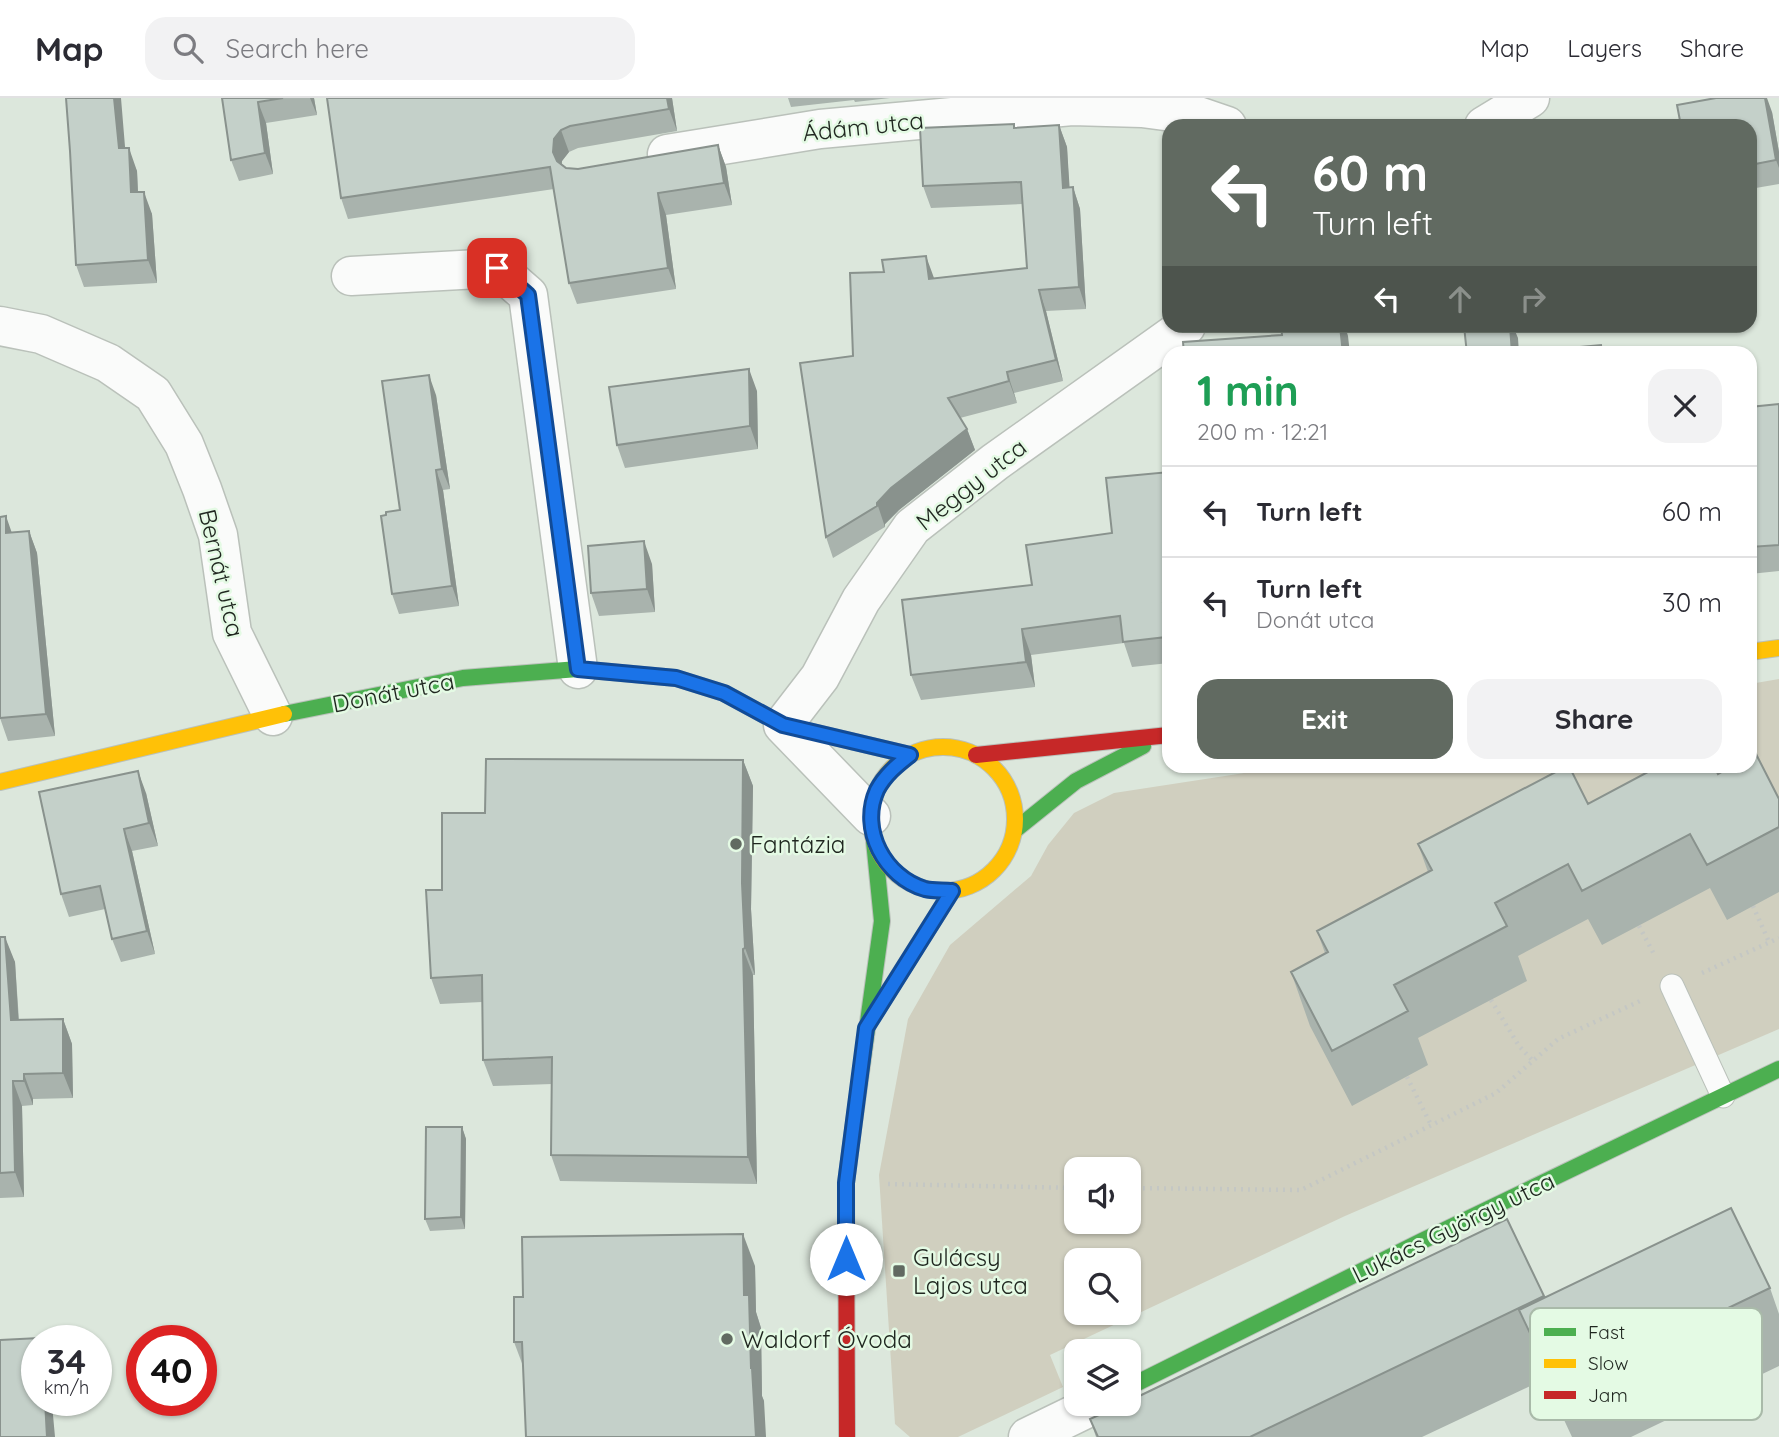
<!DOCTYPE html>
<meta charset="utf-8">
<style>
:root{--surface:#fff;--page:#f2f2f3;--text:#2b2b33;--muted:#7c7c81;--line:#e1e1e2;--accent:#616a61}
body{margin:0;font-family:Quicksand,sans-serif;background:var(--page);color:var(--text);height:100vh;display:flex;flex-direction:column;font-size:26px;white-space:nowrap}
*{box-sizing:border-box;margin:0}
p{font-size:23px;color:var(--muted)}
.icon{flex:none;width:38px;height:38px;fill:none;stroke:currentColor;stroke-width:2;stroke-linecap:round;stroke-linejoin:round}
.map{position:relative;flex:1;overflow:hidden}
.details{position:absolute;left:1162px;top:248px;width:595px;height:427px;display:flex;flex-direction:column;background:var(--surface);border-radius:21px;box-shadow:0 2px 5px #0004}
.details>*{flex:none}
.hud{position:absolute;left:1162px;top:21px;width:595px;height:214px;border-radius:21px;box-shadow:0 2px 5px #0004;background:#616a61;color:#fff;overflow:hidden}
.controls{position:absolute;left:1064px;top:1059px;display:grid;gap:14px}
.controls a{display:grid;place-items:center;width:77px;height:77px;border-radius:14px;background:var(--surface);box-shadow:0 2px 5px #0004;font-size:35px}
.speed{position:absolute;left:21px;top:1227px;display:flex;gap:14px;font-size:35px;font-weight:700;text-align:center}
.speed>*{display:grid;place-content:center;width:91px;height:91px;border-radius:50%;background:var(--surface);box-shadow:0 2px 5px #0004;line-height:1}
.speed small{font-size:18px;font-weight:400}
.speed .limit{border:10px solid #d22;background:#fff;color:#111}
.pin{position:absolute;display:grid;place-items:center;width:60px;height:60px;color:#fff;margin:-30px;border-radius:14px;box-shadow:0 4px 10px #0006}
.me{position:absolute;width:77px;margin:-38px;rotate:0deg;stroke-linejoin:round;filter:drop-shadow(0 0 5px #0008)}
.turn{display:flex;align-items:center;gap:24px;height:147px;padding:0 35px;font-size:32px}
.turn .icon{width:91px;height:91px;stroke-width:2.5}
.turn b{display:block;font-size:49px;line-height:60px}
.lanes{display:flex;align-items:center;height:66px;padding:0 35px;background:#0003;justify-content:center;gap:35px;direction:ltr}
.lanes .off{opacity:.35}
.round{display:grid;place-items:center;flex:none;width:74px;height:74px;border-radius:21px;background:var(--page)}
.head{display:flex;align-items:center;justify-content:space-between;height:119px;padding:0 35px}
h1{font-size:42px;font-weight:700;line-height:52px;color:#1e9e55}
.action{display:flex;gap:14px;margin-top:auto;padding:14px 35px}
.action a{flex:1;height:80px;border-radius:21px;background:var(--accent);color:#fff;font-size:28px;font-weight:700;line-height:80px;text-align:center}
.action a+a{background:var(--page);color:var(--text)}
ul{padding:0;list-style:none}
li{display:flex;align-items:center;gap:21px;height:91px;padding:0 35px;border-top:2px solid var(--line)}
li div{flex:1}
li b{display:block;font-size:26px}
li em{font-style:normal}
header{display:flex;align-items:center;gap:42px;box-sizing:border-box;height:98px;padding:0 35px;background:var(--surface);border-bottom:2px solid var(--line)}
header strong{font-size:33px}
nav{display:flex;gap:38px;margin-inline-start:auto;font-size:24px}
.search{width:490px;height:63px;background:var(--page);display:flex;align-items:center;gap:18px;box-sizing:border-box;padding:0 24px;border-radius:21px;color:var(--muted);font-size:26px}
.map>svg:first-child{display:block}
.green{fill:#d0cfbf;fill-rule:evenodd}
.lines{fill:none;stroke-linecap:round;stroke-linejoin:round}
.lane-casing{stroke:#bac1ba;stroke-width:25}
.street-casing{stroke:#bac1ba;stroke-width:41}
.fast-casing{stroke:#bac1ba;stroke-width:18}
.slow-casing{stroke:#bac1ba;stroke-width:18}
.jam-casing{stroke:#bac1ba;stroke-width:18}
.path{stroke:#c4c7c4;stroke-width:4.5;stroke-dasharray:2 5;stroke-linecap:butt}
.lane{stroke:#fafbfa;stroke-width:23}
.street{stroke:#fafbfa;stroke-width:38}
.fast{stroke:#4caf50;stroke-width:16}
.slow{stroke:#ffc107;stroke-width:16}
.jam{stroke:#c62828;stroke-width:16}
.wall{fill:#a9b3ad}
.shaded-wall{fill:#89928d}
.building{fill:#c4d0c9;stroke:#89928d;stroke-width:2}
.route-casing{stroke:#114b97;stroke-width:18}
.route{stroke:#1a73e8;stroke-width:12}
.poi-dot{fill:#616a61;stroke:#e4fae4;stroke-width:2.5}
.labels{text-anchor:middle;dominant-baseline:central;stroke-width:5;stroke-linejoin:round;paint-order:stroke}
.street-label{font-size:24px;fill:#1f261f;stroke:#e4fae4}
.poi-label{font-size:24px;fill:#1f261f;stroke:#e4fae4;text-anchor:start}
.key{fill:#e4fae4;stroke:#a9baa9;stroke-width:2}
.key-label{font-size:19px;fill:#1f261f}
</style>
<header>
<strong>Map</strong>
<div class="search"><svg class="icon" aria-label="search" viewBox="0 0 24 24"><circle cx="10" cy="10" r="6"/><path d="M15 15l6 6"/></svg>Search here</div>
<nav><a>Map</a><a>Layers</a><a>Share</a></nav>
</header>
<div class="map">
<svg width="1779" height="1339" viewBox="0 0 1779 1339">
<rect width="100%" height="100%" fill="#dce7dc"/>
<path class="green" d="M1779,581V931L1345,1118L1050,1257L1063,1289L958,1339H910L895,1326L879,1077L908,921L950,847L1031,778L1048,747L1074,715L1114,695L1283,669L1750,668V586ZM1076,1071H1129V1124H1076ZM1076,1162H1129V1214H1076Z"/>
<g class="lines">
<g class="lane-casing">
<path id="lane" d="M1672,888L1723,998"/>
</g>
<g class="street-casing">
<path id="street" d="M1484,28L1530,0
M667,56L820,31L1072,8L1142,10L1195,17L1227,28
M351,178L497,170L528,197L578,571
M0,228L41,236L108,265L153,296L184,346L202,391L218,437L232,535L273,618
M871,718L783,627L820,579L861,502L912,429L995,364L1186,228
M1028,1339L1096,1306"/>
</g>
<g class="fast-casing">
<path id="fast" d="M284,616L463,580L578,571L676,580L724,595L783,627L910,657
M1015,732L1076,683L1143,648
M875,915L952,793
M853,1032L882,823L874,743
M1129,1289L1422,1143L1779,971"/>
</g>
<g class="slow-casing">
<path id="slow" d="M1750,554L1779,550
M871 721a72 72 0 1 1 144 0a72 72 0 1 1-144 0Z
M0,684L284,616"/>
</g>
<g class="jam-casing">
<path id="jam" d="M976,657L1169,637
M847,1339L846,1085L853,1032"/>
</g>
<path class="path" d="M1753,808L1769,844
M1639,828L1655,858
M1702,875L1779,840
M1491,902L1519,948L1533,963
M1407,979L1431,1027
M888,1086L1076,1090
M1129,1090L1301,1092L1496,995L1558,941L1640,903"/>
<use href="#lane" class="lane"/>
<use href="#street" class="street"/>
<use href="#fast" class="fast"/>
<use href="#slow" class="slow"/>
<use href="#jam" class="jam"/>
</g>
<path class="wall" d="M222,0H314L317,17L266,25L273,76L239,83L231,62Z
M327,0H672L677,33L578,50L569,54L562,63L561,66L566,70L578,71L718,47L726,69L732,107L666,117L676,191L577,206L569,185L554,91L348,121L341,100Z
M788,0H890L855,4L854,2L791,9Z
M1772,14L1779,54V86L1750,91V28Z
M1014,26L1015,30L1059,27L1067,49L1069,89H1073L1080,111L1086,211L1046,213L1063,283L1014,295L1017,305L960,320L967,331L975,352L899,412L885,426V429L833,460L826,439L853,258L934,180L1027,170L1023,106L931,110L923,88Z
M125,50L137,73L138,94L152,116L157,185L84,189L76,167Z
M757,293L758,351L625,370L617,347Z
M436,297L450,391L443,392L459,508L399,516L392,496L386,417L400,412Z
M1779,306V473L1750,476V309Z
M1169,374V565L1132,569L1124,545L1031,557L1035,589L921,602L911,577L1032,487L1112,435Z
M29,433L37,455L55,638L8,643L0,620L12,435Z
M652,466L655,514L599,518L591,495Z
M743,662L753,688L751,811L755,877H753L757,1086L560,1083L551,1057L552,986L493,988L483,962L482,904L440,906L431,880L442,792L485,715Z
M146,695L158,748L132,753L155,856L121,864L112,841L105,811L69,819L61,796Z
M1779,701V794L1727,822L1710,790L1602,847L1588,821L1518,858L1527,883L1418,940L1428,967L1352,1008L1310,928L1291,874L1325,855L1317,833L1428,774L1418,746L1588,706Z
M0,839L15,864L19,922L63,921L72,946L73,1000L33,1001V1007L22,1008L24,1099L0,1100Z
M462,1029L466,1041L465,1131L430,1133L425,1121Z
M1507,1121L1544,1200L1770,1190L1779,1216V1268L1631,1339H1572L1545,1281L1422,1339H1096L1090,1321Z
M755,1168L756,1214L761,1230L762,1298L764,1303L523,1268L514,1244L523,1199Z
M37,1242V1302H71V1304L52,1306L0,1339Z"/>
<path class="shaded-wall" d="M114,0H121L127,73L119,50Z
M310,0H314L317,17Z
M667,0H672L677,33L669,11Z
M1765,0H1767L1772,14L1779,54V70L1776,62Z
M258,4L266,25L273,76L265,55Z
M1059,27L1067,49L1071,111L1063,90Z
M561,32L569,54L562,63L561,75L553,54L554,41Z
M718,47L726,69L732,107L724,85Z
M129,50L137,73L139,117L131,94Z
M1073,89L1080,111L1086,211L1079,189Z
M144,94L152,116L157,185L148,162Z
M658,95L666,117L676,191L668,170Z
M926,158L934,180L937,202L929,181Z
M1039,192L1046,213L1063,283L1056,262Z
M1340,228H1345L1348,238L1350,256H1343Z
M1510,228H1513L1518,240L1519,256H1512Z
M749,271L757,293L758,351L750,328Z
M1007,274L1014,295L1017,305L1009,283Z
M429,277L436,297L450,391L442,371Z
M967,331L975,352L899,412L885,426V429L877,405L891,390Z
M436,372L443,392L459,508L452,488Z
M6,418L14,441L6,435Z
M29,433L37,455L55,638L46,616Z
M644,443L652,466L655,514L647,491Z
M1163,505L1169,522V546L1166,539Z
M1022,531L1031,557L1035,589L1026,564Z
M743,662L753,688L751,811L755,877L745,850L742,785Z
M138,673L146,695L158,748L149,725Z
M124,731L132,753L155,856L147,833Z
M5,839L15,864L20,947L11,922Z
M743,851L753,877L757,1086L748,1059Z
M63,921L72,946L73,1000L63,975Z
M24,976L33,1001V1007L24,983Z
M13,983L22,1008L24,1099L15,1074Z
M462,1029L466,1041L465,1131L461,1119Z
M743,1136L755,1168L756,1214L761,1230L762,1298L764,1303L766,1339H756L744,1197Z
M45,1302H51L52,1306L55,1339H47Z"/>
<path class="building" d="M66,0H114L119,50H129L131,94H144L148,162L76,167L70,53Z
M222,0H283L258,4L265,55L231,62Z
M327,0H667L669,11L570,28L561,32L554,41L553,54L557,63L566,70L578,71L718,47L724,85L658,95L668,170L569,185L550,69L341,100Z
M1716,0H1765L1776,62L1750,67V28H1681L1677,7Z
M1014,26V30L1059,27L1063,90L1073,89L1079,189L1039,192L1056,262L1007,274L1009,283L948,300L967,331L891,390L877,405V408L826,439L800,265L853,258L850,175L884,174L882,162L926,158L929,181L1027,170L1021,84L923,88L920,30Z
M1281,228H1340L1343,256H1184L1183,244L1282,237Z
M1464,228H1510L1512,255L1601,247L1602,256H1467Z
M749,271L750,328L617,347L609,289Z
M429,277L442,371L436,372L452,488L392,496L381,418L386,417V414L400,412L382,283Z
M1779,306V447L1750,449V309Z
M1169,374V504L1163,505L1166,539L1123,544L1120,518L1022,531L1026,564L911,577L902,502L1032,487L1026,447L1112,435L1106,380Z
M6,418V435L29,433L46,616L0,620V419Z
M644,443L647,491L591,495L588,448Z
M1756,656L1779,701V729L1707,767L1690,736L1582,793L1568,766L1495,805L1507,828L1394,887L1408,913L1332,953L1291,874L1328,854L1317,833L1432,772L1418,746L1567,668H1569L1588,706L1659,668H1714L1718,676L1732,668H1750V659Z
M486,661L743,662L742,785L745,850L743,851L748,1059L551,1057L552,959L483,962L482,877L431,880L426,792H442V715H485Z
M138,673L149,725L124,731L147,833L112,841L100,788L61,796L39,694Z
M0,839H5L11,922L63,921V975L24,976V983H13L15,1074L0,1075Z
M426,1029H462L461,1119L425,1121Z
M1731,1110L1770,1190L1557,1292L1519,1212Z
M1507,1121L1544,1198L1250,1339H1098L1090,1321L1123,1306H1129V1303Z
M743,1136L744,1197H749L751,1270H752L756,1339H526L522,1244H514V1199H523L522,1139Z
M59,1239L60,1242H37V1302H45L47,1339H0V1242Z"/>
<g class="lines">
<g class="route-casing">
<path id="route" d="M497,170L528,197L578,571L676,580L724,595L783,627L910,657C897,667 885,677 877,692C859,732 885,779 925,791C933,793 943,792 952,793L866,930L846,1085V1161"/>
</g>
<use href="#route" class="route"/>
</g>
<g class="poi-dot">
<circle cx="736" cy="746" r="7"/>
<rect x="892" y="1166" width="14" height="14" rx="3.5"/>
<circle cx="727" cy="1241" r="7"/>
</g>
<g class="labels">
<g class="street-label">
<text transform="translate(863 28) rotate(-6)">Ádám utca</text>
<text transform="translate(971 386) rotate(-38)">Meggy utca</text>
<text transform="translate(222 475) rotate(77)">Bernát utca</text>
<text transform="translate(393 594) rotate(-11)">Donát utca</text>
<text transform="translate(1453 1129) rotate(-26)">Lukács György utca</text>
</g>
<g class="poi-label">
<text x="750" y="746">Fantázia</text>
<text x="913" y="1159">Gulácsy<tspan x="913" dy="28">Lajos utca</tspan></text>
<text x="741" y="1241">Waldorf Óvoda</text>
</g>
</g>
<rect x="1530" y="1210" width="232" height="112" rx="10" class="key"/>
<rect x="1544" y="1230" width="32" height="8" fill="#4caf50"/>
<rect x="1544" y="1261" width="32" height="9" fill="#ffc107"/>
<rect x="1544" y="1293" width="32" height="8" fill="#c62828"/>
<g class="key-label">
<text x="1588" y="1241">Fast</text>
<text x="1588" y="1272">Slow</text>
<text x="1588" y="1304">Jam</text>
</g>
</svg>
<div class="controls">
<a><svg class="icon" aria-label="sound" viewBox="0 0 24 24"><path d="M4 9h4l5-4v14l-5-4H4zM17 9q2 3 0 6"/></svg></a>
<a><svg class="icon" aria-label="search" viewBox="0 0 24 24"><circle cx="10" cy="10" r="6"/><path d="M15 15l6 6"/></svg></a>
<a><svg class="icon" aria-label="layers" viewBox="0 0 24 24"><path d="M12 4l9 5-9 5-9-5zM3 14l9 5 9-5"/></svg></a>
</div>
<div class="speed"><div>34<small>km/h</small></div><div class="limit">40</div></div>
<div class="pin" style="left:497px;top:170px;background:#d93025"><svg class="icon" aria-label="arrive" viewBox="0 0 24 24"><path d="M6 21V4h12l-3 4 3 4H6"/></svg></div>
<svg class="me" style="left:846px;top:1161px" viewBox="-20 -20 40 40"><circle r="19" fill="#fff"/><path d="M0-13L10 11 0 6-10 11z" fill="#1a73e8"/></svg>
<div class="hud">
<div class="turn"><svg class="icon" aria-label="left" viewBox="0 0 24 24"><path d="M17 20v-9H6M10 6l-5 5 5 5"/></svg><div><b>60 m</b>Turn left</div></div>
<div class="lanes"><svg class="icon" aria-label="left" viewBox="0 0 24 24"><path d="M17 20v-9H6M10 6l-5 5 5 5"/></svg><svg class="icon off" aria-label="ahead" viewBox="0 0 24 24"><path d="M12 20V5M6 11l6-6 6 6"/></svg><svg class="icon off" aria-label="right" viewBox="0 0 24 24"><path d="M7 20v-9h11M14 6l5 5-5 5"/></svg></div>
</div>
<section class="details">
<div class="head"><div><h1>1 min</h1><p>200 m · 12:21</p></div><a class="round"><svg class="icon" aria-label="close" viewBox="0 0 24 24"><path d="M6 6l12 12M18 6L6 18"/></svg></a></div>
<ul>
<li><svg class="icon" aria-label="left" viewBox="0 0 24 24"><path d="M17 20v-9H6M10 6l-5 5 5 5"/></svg><div><b>Turn left</b></div><em>60 m</em></li>
<li><svg class="icon" aria-label="left" viewBox="0 0 24 24"><path d="M17 20v-9H6M10 6l-5 5 5 5"/></svg><div><b>Turn left</b><p>Donát utca</p></div><em>30 m</em></li>
</ul>
<div class="action"><a>Exit</a><a>Share</a></div>
</section>
</div>
